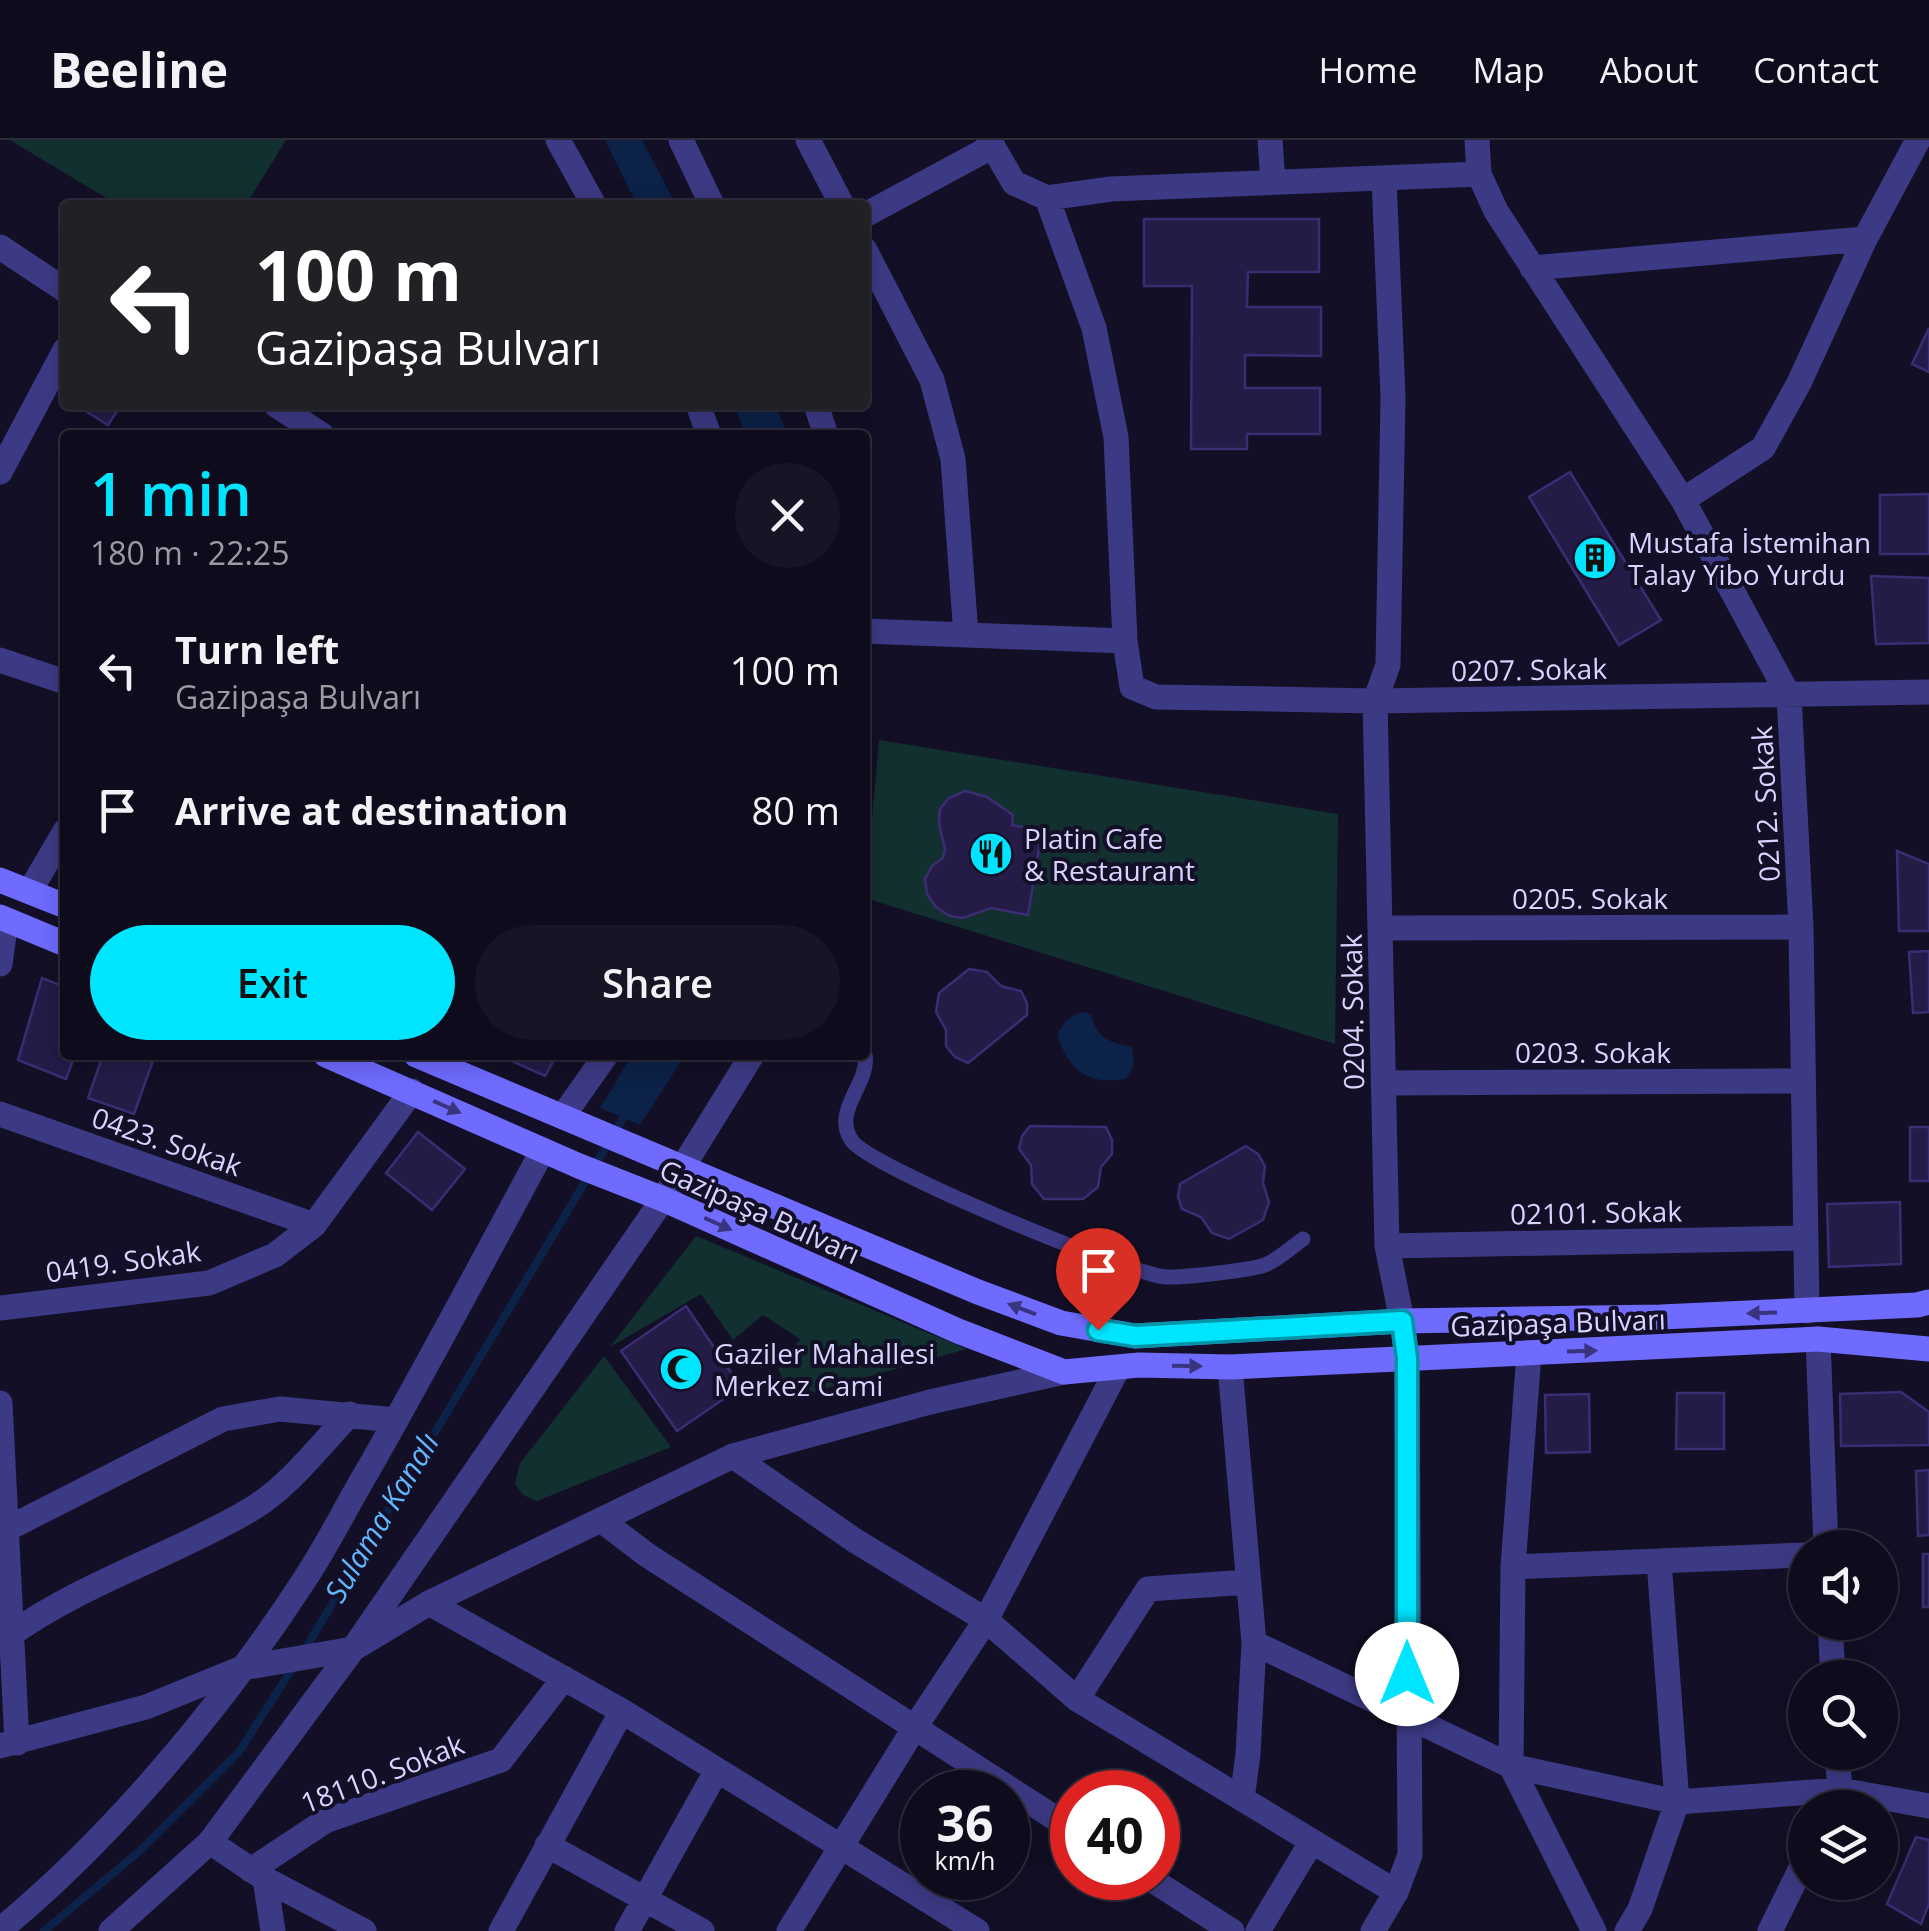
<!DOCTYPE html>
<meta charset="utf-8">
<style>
:root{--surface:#0e0b1c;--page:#171425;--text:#f1f3f6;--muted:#9b9ba3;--line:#2e2b3b;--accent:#00e5ff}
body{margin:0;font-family:"Open Sans",sans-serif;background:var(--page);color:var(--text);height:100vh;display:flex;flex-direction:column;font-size:38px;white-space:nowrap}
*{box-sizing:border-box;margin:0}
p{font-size:32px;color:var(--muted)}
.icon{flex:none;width:55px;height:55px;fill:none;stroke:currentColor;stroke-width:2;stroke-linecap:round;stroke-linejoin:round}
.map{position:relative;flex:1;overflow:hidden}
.drawer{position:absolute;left:60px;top:290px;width:810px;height:630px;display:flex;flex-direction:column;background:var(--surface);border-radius:10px;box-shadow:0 5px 25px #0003,0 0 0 2px var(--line)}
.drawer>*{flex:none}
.hud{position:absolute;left:60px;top:60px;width:810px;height:210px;border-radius:10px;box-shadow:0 5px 25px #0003,0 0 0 2px var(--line);background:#202124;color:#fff;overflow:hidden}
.fabs{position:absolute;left:1788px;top:1390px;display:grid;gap:20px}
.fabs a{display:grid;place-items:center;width:110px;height:110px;border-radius:50%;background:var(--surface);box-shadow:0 5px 25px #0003,0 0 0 2px var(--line);font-size:50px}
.speed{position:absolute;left:900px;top:1630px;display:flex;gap:20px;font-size:50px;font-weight:700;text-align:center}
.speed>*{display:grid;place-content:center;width:130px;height:130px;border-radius:50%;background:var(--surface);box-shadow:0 5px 25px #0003,0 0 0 2px var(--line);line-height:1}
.speed small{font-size:25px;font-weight:400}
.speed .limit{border:15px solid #d22;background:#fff;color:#111}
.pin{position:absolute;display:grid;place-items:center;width:85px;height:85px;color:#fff;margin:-102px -42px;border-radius:50% 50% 50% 0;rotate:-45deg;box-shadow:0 0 10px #0007}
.pin .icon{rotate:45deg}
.me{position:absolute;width:110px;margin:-55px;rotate:0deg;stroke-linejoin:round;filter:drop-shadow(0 0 8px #0008)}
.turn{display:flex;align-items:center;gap:35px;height:210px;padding:0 30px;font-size:45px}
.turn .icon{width:130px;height:130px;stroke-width:2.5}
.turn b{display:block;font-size:70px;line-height:85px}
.round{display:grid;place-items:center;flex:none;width:105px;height:105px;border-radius:52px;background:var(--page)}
.head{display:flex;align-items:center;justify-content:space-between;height:170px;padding:0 30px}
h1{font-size:60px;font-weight:600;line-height:75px;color:var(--accent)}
.primary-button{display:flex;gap:20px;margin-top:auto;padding:20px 30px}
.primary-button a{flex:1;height:115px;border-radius:60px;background:var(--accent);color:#111;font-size:40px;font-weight:600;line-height:115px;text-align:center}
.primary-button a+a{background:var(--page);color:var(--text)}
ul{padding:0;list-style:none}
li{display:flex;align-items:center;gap:30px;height:140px;padding:0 30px}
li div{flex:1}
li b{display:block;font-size:38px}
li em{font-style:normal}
header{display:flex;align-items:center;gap:60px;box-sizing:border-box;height:140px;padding:0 50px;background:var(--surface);border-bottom:2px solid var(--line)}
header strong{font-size:48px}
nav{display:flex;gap:55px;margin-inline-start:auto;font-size:35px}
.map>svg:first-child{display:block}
.green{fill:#12302f}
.water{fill:#0c2248}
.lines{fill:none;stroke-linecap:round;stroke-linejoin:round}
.stream{stroke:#0c2248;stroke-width:8}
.building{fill:#241b47;stroke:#3b2d73;stroke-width:2.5}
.service{stroke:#3d3a85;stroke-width:15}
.minor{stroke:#3d3a85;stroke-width:25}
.tertiary{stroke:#3d3a85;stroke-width:25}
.secondary{stroke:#6f6bff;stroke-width:25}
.oneway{fill:#38347d}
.route-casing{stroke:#0095a6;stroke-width:25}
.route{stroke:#00e5ff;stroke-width:18}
.labels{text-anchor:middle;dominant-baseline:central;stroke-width:8;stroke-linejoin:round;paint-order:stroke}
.poi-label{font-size:28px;fill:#d9d4ff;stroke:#130f26;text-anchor:start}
.street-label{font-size:28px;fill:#d9d4ff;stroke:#130f26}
.water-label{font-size:30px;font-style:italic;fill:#62b6ff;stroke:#130f26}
</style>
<header>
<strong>Beeline</strong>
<nav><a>Home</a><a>Map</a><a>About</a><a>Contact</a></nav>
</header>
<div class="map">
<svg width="1929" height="1791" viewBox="0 0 1929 1791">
<rect width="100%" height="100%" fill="#130f26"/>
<path class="green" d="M10,0H286L246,65H118Z
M879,600L1338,674L1335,904L865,758Z
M696,1096L967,1209L792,1258L778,1229L800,1199L763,1175L733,1200L701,1154L610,1207Z
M604,1216L671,1307L537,1361L523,1355L515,1343L520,1323Z"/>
<path class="water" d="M605,0H642L676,65H637Z
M733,265H776L787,295H747Z
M1080,872L1091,874C1097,898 1108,902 1132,907L1134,925L1126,939C1087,945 1069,931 1057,894L1067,880Z
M632,915H685L640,985L600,968Z"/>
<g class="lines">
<path class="stream" d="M304,1511L628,970
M44,1791L142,1709L239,1612L293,1527"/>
</g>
<path class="building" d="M1144,79H1319V132H1248L1247,167H1321V216L1245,215V248H1320V294H1247V309H1191L1192,146H1144Z
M1929,188V232L1912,224Z
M76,265H121L108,285Z
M1570,332L1661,480L1619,505L1529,357Z
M1929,354V414H1880V355Z
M1871,436L1929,438V503L1876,504Z
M965,651L987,657L1013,675L1012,685L1042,691L1028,775L991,768L963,778L950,776L936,767L927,754L925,739L932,726L943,718L945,709L939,684L940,669L949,658Z
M1897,711L1929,724V791H1899Z
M1929,811V872L1913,873L1909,812Z
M969,829L987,832L1001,846L1021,851L1027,863V875L968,923L955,917L946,906V890L936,872L939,853Z
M42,838L65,847V915H75L66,939L18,920Z
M103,915H155L134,974L88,958Z
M498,915H557L545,936Z
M1030,986L1106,987L1112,1000V1014L1101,1027L1098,1047L1083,1059H1044L1032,1044L1031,1025L1019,1009L1022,996Z
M1910,987H1929V1041H1910Z
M418,992L465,1029L432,1070L386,1033Z
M1246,1006L1258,1014L1265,1026L1263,1043L1269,1062L1263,1080L1229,1099L1212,1093L1201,1077L1182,1069L1178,1057L1180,1044Z
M1900,1062L1901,1124L1829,1127L1827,1064Z
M686,1166L741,1247L677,1291L621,1211Z
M1901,1252L1929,1272V1305L1841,1306L1840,1254Z
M1677,1253H1724V1309H1676Z
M1589,1254L1590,1312L1546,1313L1545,1255Z
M1929,1330V1395L1918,1396L1916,1331Z
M1923,1414H1929V1467H1923Z
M1916,1697L1929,1700V1764L1921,1784L1887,1764Z"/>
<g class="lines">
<path class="service" d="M865,915C870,944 831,971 852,1001C870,1027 1127,1134 1166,1137C1181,1138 1252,1130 1265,1125C1278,1120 1292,1107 1303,1099"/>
<path class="minor" d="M808,0L842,65
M989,0L1014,43L1047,58L1094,188L1116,297L1125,501L1132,547L1156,557L1375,561L1929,552
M1270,0L1273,42
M1477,0L1479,34L1496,71L1683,360L1789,556L1801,787L1807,1171
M1384,38L1393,258L1388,525L1375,561L1387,1106L1402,1181
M1047,58L1111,49L1479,34
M865,75L993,6
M0,107L65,150
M865,110L932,240L953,319L966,495
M1532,128L1865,99
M276,265L322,295
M0,332L65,210
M1683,360L1763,308L1799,243L1865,99L1918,0
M865,491L1125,501
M0,520L65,542
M30,751L65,691
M1380,788L1801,787
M0,824L6,780
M1384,943L1803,941
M0,974L314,1085
M1387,1106L1806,1098
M0,1168L209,1143L275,1115L314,1085L412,951
M1818,1199L1826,1408
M1529,1213L1513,1427L1511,1626L1594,1791
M1230,1227L1254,1503L1248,1614L1242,1659
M0,1263L17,1603
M733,1316L854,1400L986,1480L1077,1559L1396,1752
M601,1380L647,1415L1072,1689
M5,1390L223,1279L280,1269L396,1280
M1513,1427L1805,1415
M429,1463L622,1571L977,1791
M1830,1482L1833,1538
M10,1495C84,1442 172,1416 250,1370C289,1347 319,1306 350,1274
M1254,1503L1511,1626L1677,1662L1840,1650L1929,1666
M1077,1559L1148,1449L1248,1442
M1833,1663L1840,1650L1837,1612
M210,1702L265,1739L364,1791
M547,1705L702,1791
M251,1730L325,1681L501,1620L564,1538
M1149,1738L1232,1791
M265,1739L273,1791
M501,1791L622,1571
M627,1791L717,1630
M789,1791L915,1587L986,1480L1118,1228
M1258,1791L1312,1701
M1627,1791L1640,1769L1677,1662L1659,1421
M1770,1791L1805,1720"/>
<path class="tertiary" d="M558,0L594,65
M681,0L712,65
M698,265L709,295
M816,265L826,295
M563,976L606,915
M0,1606L146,1567L242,1528L353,1509L429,1463L733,1316L930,1262L1064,1232
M0,1790C114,1696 222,1566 303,1442C327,1406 346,1367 368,1330C428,1225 485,1117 543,1010
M111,1791L210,1702L353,1509L663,1059L752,915
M1373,1791L1396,1752L1410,1715L1407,1218L1402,1181"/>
<path class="secondary" d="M0,740L65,766
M0,777L65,804
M326,915L579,1026L663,1059L958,1191L1064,1232L1139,1225L1230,1227L1818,1199L1929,1209
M416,915L978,1152L1061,1183L1135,1196L1402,1181L1661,1177L1917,1165L1929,1162"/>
</g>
<defs><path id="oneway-solid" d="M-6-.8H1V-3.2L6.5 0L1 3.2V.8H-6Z" transform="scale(2.5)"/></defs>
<g class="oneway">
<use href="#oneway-solid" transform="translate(447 967) rotate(24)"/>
<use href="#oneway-solid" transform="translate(718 1084) rotate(24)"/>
<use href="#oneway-solid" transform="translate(1022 1169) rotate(-159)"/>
<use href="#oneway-solid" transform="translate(1762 1173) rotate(178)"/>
<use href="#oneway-solid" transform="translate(1582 1211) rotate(-2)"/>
<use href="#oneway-solid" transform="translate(1187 1226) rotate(1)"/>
</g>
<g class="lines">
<g class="route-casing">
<path id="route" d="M1098,1190L1135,1196L1402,1181L1407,1218V1534"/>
</g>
<use href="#route" class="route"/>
</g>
<defs>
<g id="building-disc" transform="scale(2.25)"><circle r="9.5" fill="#00e5ff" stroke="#130f26"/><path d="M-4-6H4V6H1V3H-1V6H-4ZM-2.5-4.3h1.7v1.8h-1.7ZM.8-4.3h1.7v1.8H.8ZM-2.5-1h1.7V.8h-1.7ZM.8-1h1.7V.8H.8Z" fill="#111"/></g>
<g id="restaurant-disc" transform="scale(2.25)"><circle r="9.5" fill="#00e5ff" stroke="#130f26"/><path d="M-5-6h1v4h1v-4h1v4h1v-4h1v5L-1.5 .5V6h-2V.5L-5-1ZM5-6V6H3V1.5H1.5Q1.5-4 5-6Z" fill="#111"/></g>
<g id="mosque-disc" transform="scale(2.25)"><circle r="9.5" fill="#00e5ff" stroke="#130f26"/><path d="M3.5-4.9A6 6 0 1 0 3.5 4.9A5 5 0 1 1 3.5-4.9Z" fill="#111"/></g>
</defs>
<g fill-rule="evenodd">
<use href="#building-disc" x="1595" y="418"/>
<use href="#restaurant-disc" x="991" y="714"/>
<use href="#mosque-disc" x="681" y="1229"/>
</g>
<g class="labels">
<g class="poi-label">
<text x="1628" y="402">Mustafa İstemihan<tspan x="1628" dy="32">Talay Yibo Yurdu</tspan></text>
<text x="1024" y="698">Platin Cafe<tspan x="1024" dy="32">&amp; Restaurant</tspan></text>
<text x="714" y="1213">Gaziler Mahallesi<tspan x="714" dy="32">Merkez Cami</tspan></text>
</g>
<g class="street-label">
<text transform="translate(1529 529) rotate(-1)">0207. Sokak</text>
<text transform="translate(1765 664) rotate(-93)">0212. Sokak</text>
<text x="1590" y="758">0205. Sokak</text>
<text transform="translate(1352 872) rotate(-91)">0204. Sokak</text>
<text x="1593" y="912">0203. Sokak</text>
<text transform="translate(167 1001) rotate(19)">0423. Sokak</text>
<text transform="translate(760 1071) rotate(24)">Gazipaşa Bulvarı</text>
<text transform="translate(1596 1072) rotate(-1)">02101. Sokak</text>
<text transform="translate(123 1121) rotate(-8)">0419. Sokak</text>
<text transform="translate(1558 1182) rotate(-2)">Gazipaşa Bulvarı</text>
<text transform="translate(382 1633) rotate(-21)">18110. Sokak</text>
</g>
<g class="water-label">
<text transform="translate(381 1377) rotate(-59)">Sulama Kanalı</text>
</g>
</g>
</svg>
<div class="fabs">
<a><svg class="icon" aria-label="sound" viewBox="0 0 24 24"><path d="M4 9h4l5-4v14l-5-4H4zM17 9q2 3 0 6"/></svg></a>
<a><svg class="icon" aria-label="search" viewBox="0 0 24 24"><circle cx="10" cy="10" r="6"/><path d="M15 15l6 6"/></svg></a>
<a><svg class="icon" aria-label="layers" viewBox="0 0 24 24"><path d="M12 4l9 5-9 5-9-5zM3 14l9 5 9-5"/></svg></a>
</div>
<div class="speed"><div>36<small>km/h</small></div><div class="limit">40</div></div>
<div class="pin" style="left:1098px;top:1190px;background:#d93025"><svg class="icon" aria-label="arrive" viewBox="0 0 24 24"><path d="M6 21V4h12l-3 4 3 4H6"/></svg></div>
<svg class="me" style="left:1407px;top:1534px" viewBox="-20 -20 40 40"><circle r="19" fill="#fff"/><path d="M0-13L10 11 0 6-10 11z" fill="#00e5ff"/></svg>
<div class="hud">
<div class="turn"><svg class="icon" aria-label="left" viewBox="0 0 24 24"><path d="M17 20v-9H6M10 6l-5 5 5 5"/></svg><div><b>100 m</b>Gazipaşa Bulvarı</div></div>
</div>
<section class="drawer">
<div class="head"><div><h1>1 min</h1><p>180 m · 22:25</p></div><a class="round"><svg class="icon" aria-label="close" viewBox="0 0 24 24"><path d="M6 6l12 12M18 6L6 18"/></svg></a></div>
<ul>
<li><svg class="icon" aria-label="left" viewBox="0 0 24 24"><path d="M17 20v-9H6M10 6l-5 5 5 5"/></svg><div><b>Turn left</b><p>Gazipaşa Bulvarı</p></div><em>100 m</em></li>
<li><svg class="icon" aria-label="arrive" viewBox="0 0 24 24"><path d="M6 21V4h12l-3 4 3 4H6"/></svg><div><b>Arrive at destination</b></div><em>80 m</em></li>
</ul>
<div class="primary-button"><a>Exit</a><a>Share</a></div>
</section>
</div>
